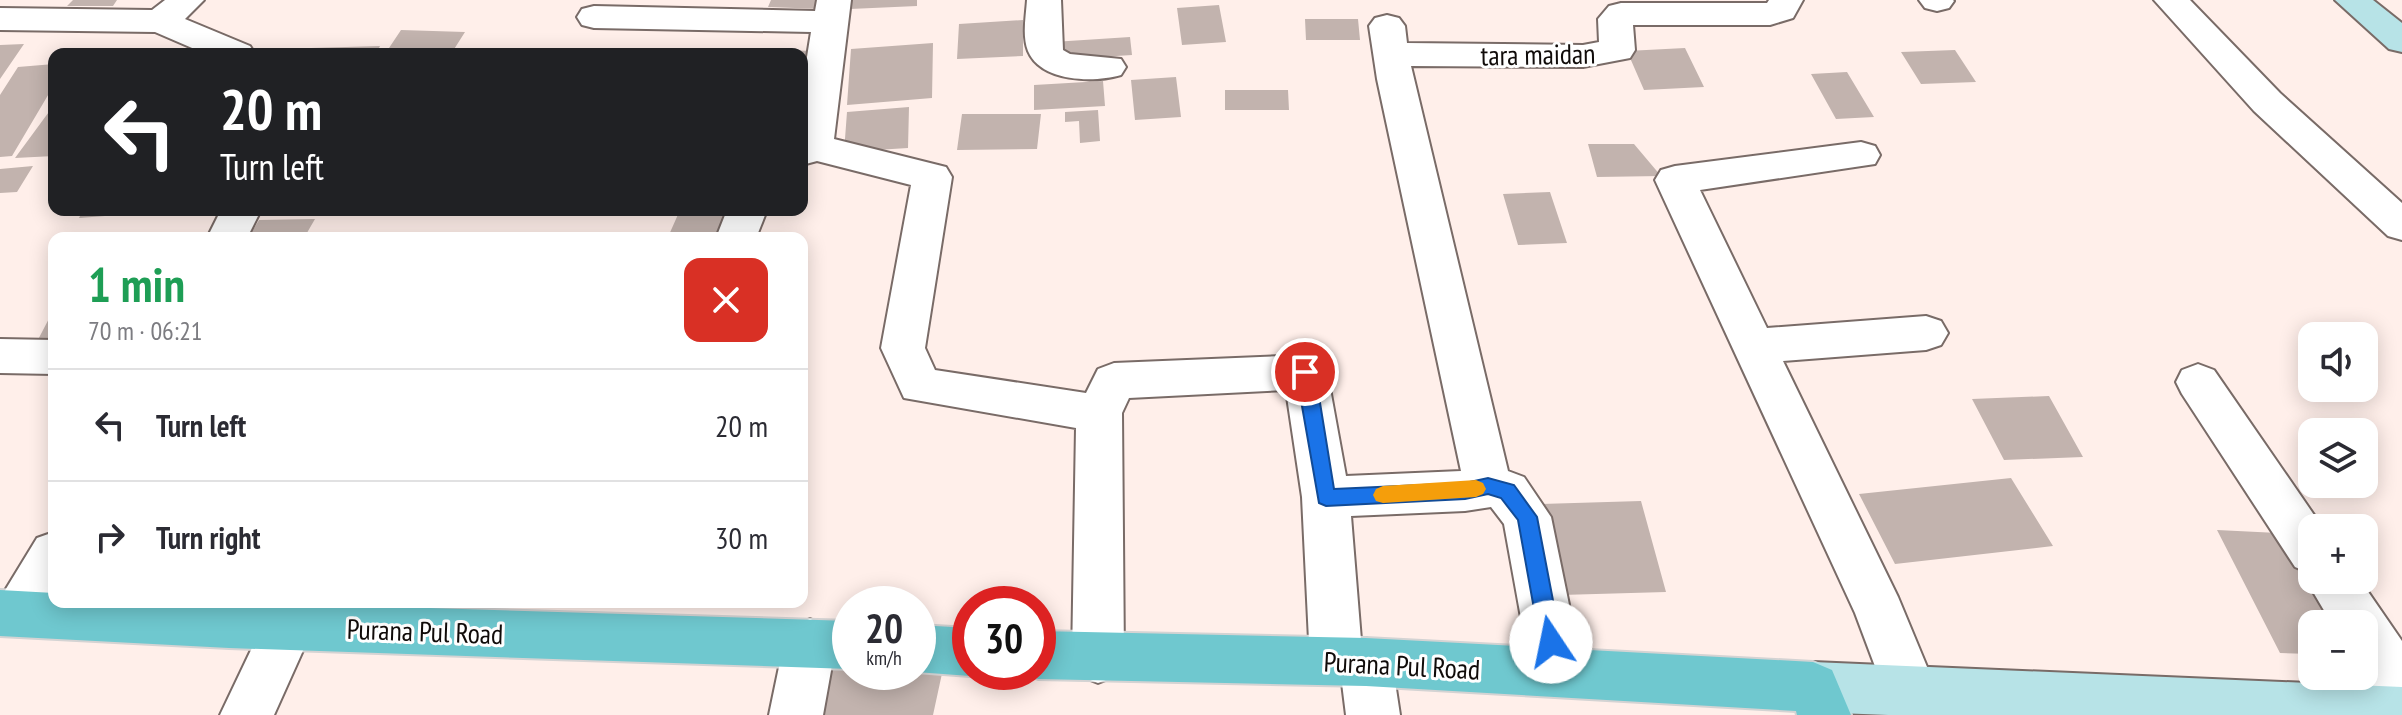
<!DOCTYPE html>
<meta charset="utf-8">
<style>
:root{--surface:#fff;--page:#f2f2f3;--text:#2b2b33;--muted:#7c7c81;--line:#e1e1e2}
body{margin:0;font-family:"PT Sans Narrow",sans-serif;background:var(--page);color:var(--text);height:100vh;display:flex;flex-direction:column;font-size:30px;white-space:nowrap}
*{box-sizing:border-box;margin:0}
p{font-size:26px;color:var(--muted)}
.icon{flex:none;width:44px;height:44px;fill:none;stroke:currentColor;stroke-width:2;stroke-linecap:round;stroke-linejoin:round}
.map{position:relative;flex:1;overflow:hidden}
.drawer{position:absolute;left:48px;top:232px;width:760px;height:376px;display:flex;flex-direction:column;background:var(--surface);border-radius:16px;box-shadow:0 4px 20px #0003}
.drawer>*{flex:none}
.hud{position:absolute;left:48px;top:48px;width:760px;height:168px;border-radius:16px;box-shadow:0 4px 20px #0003;background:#202124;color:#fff;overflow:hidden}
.tools{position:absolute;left:2298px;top:322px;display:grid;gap:16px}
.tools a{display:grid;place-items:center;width:80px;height:80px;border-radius:16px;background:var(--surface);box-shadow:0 4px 20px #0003;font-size:40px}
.speed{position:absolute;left:832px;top:586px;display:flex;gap:16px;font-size:40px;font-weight:700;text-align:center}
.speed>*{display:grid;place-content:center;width:104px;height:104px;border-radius:50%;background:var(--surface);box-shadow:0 4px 20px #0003;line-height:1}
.speed small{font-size:20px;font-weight:400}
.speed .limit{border:12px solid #d22;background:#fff;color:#111}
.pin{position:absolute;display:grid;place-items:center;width:68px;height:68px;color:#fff;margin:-34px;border:4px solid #fff;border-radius:50%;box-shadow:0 2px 8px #0007}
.me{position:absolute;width:88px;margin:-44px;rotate:349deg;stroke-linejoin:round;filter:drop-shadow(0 0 6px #0008)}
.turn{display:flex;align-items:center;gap:28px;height:168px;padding:0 40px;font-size:36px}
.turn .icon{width:104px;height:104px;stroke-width:2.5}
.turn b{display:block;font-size:56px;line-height:68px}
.round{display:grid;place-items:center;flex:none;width:84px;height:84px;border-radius:16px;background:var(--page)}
.summary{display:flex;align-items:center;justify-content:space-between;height:136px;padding:0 40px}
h1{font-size:48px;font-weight:800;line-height:60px;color:#1e9e55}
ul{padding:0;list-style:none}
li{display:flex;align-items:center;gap:24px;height:112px;padding:0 40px;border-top:2px solid var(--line)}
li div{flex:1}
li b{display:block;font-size:30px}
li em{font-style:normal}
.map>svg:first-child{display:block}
.building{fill:#c2b3ae}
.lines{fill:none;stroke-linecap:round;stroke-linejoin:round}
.street-casing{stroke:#796b67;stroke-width:4}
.secondary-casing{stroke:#796b67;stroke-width:4}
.primary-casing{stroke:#d4d3d3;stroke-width:4}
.street{fill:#fff;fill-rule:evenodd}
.secondary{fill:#b7e3e7;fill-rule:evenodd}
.primary{fill:#6fc8cf;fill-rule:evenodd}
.route{fill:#1a73e8;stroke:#114b97;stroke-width:2}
.slow{fill:#f59e0b}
.labels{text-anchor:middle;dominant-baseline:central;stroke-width:6;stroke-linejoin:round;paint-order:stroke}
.street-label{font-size:28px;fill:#100b09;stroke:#fff}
</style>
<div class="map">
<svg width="2402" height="715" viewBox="0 0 2402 715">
<rect width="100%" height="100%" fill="#ffefea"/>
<path class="building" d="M73,0H117L113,6H67Z
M771,0H826L822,9L768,7Z
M851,0H917V6L850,9Z
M1219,5L1226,42L1182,45L1177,8Z
M1305,19H1358L1360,40H1306Z
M1023,20V56L957,59L959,24Z
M401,30L465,32L451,54H385Z
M1130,37L1132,55L1054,60L1053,42Z
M933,43L932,98L847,105L851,49Z
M24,44L0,79V45Z
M380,46L376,54H307L311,48Z
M1685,48L1704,87L1644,90L1627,51Z
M756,50L823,51L810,87H802V54H754Z
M1955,50L1976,82L1921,84L1901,52Z
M54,64V85L12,156L0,157V95L18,67Z
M1847,72L1874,117L1836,119L1811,74Z
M1176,77L1181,117L1135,120L1131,80Z
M1103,81L1105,106L1034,110V85Z
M1225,90H1288L1289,110H1225Z
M54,105V156L15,158Z
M909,107L908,148L844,152L847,112Z
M1098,110L1100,141L1080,143L1079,121L1065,122V112Z
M962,114H1041L1037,149L957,150Z
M1588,144H1634L1661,176L1597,177Z
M33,166L17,192L0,193V169Z
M1550,192L1567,243L1518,245L1503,194Z
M83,210H133L131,214L79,218Z
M680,210H738L727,238L668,237Z
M315,219L304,238H248L259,220Z
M54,309V353L30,355Z
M2049,396L2083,457L2004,460L1972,399Z
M2011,478L2053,546L1895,564L1859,494Z
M1641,501L1666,592L1561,595L1541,504Z
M2217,530L2299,534L2312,559V580H2324L2348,624H2312V654L2280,653Z
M809,646L850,649V672H918L946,655L933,715H801Z"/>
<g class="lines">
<g class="street-casing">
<path id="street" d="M165,0H204L185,19L250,46L255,54H206L155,32L0,30V8L152,10Z
M817,0H851L834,139L946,167L952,177L925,348L935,370L1086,393L1098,369L1114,363L1305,355L1321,360L1327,372L1346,476L1461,471L1377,79L1369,26L1375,18L1387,15L1399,18L1405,26L1407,43L1583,45L1599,42L1598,19L1609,6L1621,3H1767L1769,0H1803L1793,18L1770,25H1633L1635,50L1630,58L1583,67L1411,66L1508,471L1524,477L1551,517L1583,673L1576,690L1557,697L1538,690L1531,673L1504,524L1491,507L1465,511L1351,516L1361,640L1366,638L1384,645L1392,662L1400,715H1346L1342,683L1336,685L1318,678L1310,661L1302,497L1286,390L1129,398L1122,413L1124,659L1116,676L1098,683L1080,676L1072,659L1076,428L904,398L881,348L911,185L817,161L802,165V88L811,32L594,28L582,25L577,17L582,9L594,6L815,11Z
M1027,0H1061L1063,50L1070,54L1121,59L1126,67L1121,75C1093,83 1041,82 1028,51C1022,36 1026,16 1027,0Z
M1919,0H1953L1954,1L1949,8L1937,11L1925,8Z
M2154,0H2190L2280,93L2402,203V240L2388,236L2254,111Z
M1861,142L1875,146L1880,155L1875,164L1700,190L1767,328L1926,316L1941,321L1948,333L1941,345L1926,350L1783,361L1898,597L1937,691L1929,709L1912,715L1891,709L1855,613L1655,180L1661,170L1675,166Z
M221,210H261L247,238H207Z
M727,210H767L756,238H716Z
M0,339L54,340V374L0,373Z
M2198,364L2214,370L2323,528H2312V580H2360L2402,641V711C2359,694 2364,664 2364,624H2332L2306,580L2309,573L2295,567L2182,394L2176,382L2182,370Z
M54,532V599L37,629L19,636L1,629V597L37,538Z
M288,603L306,610L314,626L274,715H220L270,610Z
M810,619L828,626L836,643L823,715H769L784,643L792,626Z"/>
</g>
<g class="secondary-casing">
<path id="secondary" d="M2335,0H2373L2402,23V52L2389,49Z
M1813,662L2402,687V715H1888L1813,712L1794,704L1787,687L1794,670Z"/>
</g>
<g class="primary-casing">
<path id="primary" d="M0,590L54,593V602H235L850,621V669L229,648L0,636Z
M918,625L970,628V672H980L970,676L916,672Z
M1038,631L1366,638L1813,662L1832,670L1851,715H1797L1796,711L1366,686L1038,679L1020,672H1038Z"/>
</g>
<use href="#street" class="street"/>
<use href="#secondary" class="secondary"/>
<use href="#primary" class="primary"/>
</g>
<path class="route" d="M1305,365L1315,372L1334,489L1465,483L1488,478L1514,485L1537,517L1561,642L1558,648L1551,651L1543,648L1540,642L1518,520L1501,498L1488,494L1465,499L1326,506L1319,503L1296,372Z"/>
<path class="slow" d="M1476,480L1483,483L1486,489L1483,494L1476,497L1383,503L1376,501L1373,495L1376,489L1383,486Z"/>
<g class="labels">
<g class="street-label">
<text transform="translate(1538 54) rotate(-1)">tara maidan</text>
<text transform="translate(425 631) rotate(2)">Purana Pul Road</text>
<text transform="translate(1402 665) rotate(3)">Purana Pul Road</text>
</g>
</g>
</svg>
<div class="tools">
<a><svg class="icon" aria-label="sound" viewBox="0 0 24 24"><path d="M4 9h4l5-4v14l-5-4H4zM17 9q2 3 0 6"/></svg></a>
<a><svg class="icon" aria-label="layers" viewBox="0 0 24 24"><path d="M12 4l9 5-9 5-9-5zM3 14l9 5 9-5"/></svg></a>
<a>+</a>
<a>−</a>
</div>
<div class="speed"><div>20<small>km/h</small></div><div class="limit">30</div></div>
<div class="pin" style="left:1305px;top:372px;background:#d93025"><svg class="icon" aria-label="arrive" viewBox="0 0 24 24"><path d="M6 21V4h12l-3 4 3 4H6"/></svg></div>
<svg class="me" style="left:1551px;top:642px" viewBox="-20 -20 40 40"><circle r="19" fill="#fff"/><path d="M0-13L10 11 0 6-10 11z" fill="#1a73e8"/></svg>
<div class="hud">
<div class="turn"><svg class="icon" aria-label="left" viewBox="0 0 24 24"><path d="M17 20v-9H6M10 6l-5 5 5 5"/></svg><div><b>20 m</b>Turn left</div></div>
</div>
<section class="drawer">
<div class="summary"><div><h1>1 min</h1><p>70 m · 06:21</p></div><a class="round" style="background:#d93025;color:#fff"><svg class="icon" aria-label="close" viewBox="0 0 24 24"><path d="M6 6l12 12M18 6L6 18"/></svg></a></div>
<ul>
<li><svg class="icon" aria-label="left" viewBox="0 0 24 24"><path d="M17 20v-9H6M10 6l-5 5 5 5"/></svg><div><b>Turn left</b></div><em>20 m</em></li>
<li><svg class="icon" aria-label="right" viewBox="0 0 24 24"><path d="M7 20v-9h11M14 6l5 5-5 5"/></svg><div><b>Turn right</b></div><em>30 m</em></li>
</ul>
</section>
</div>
